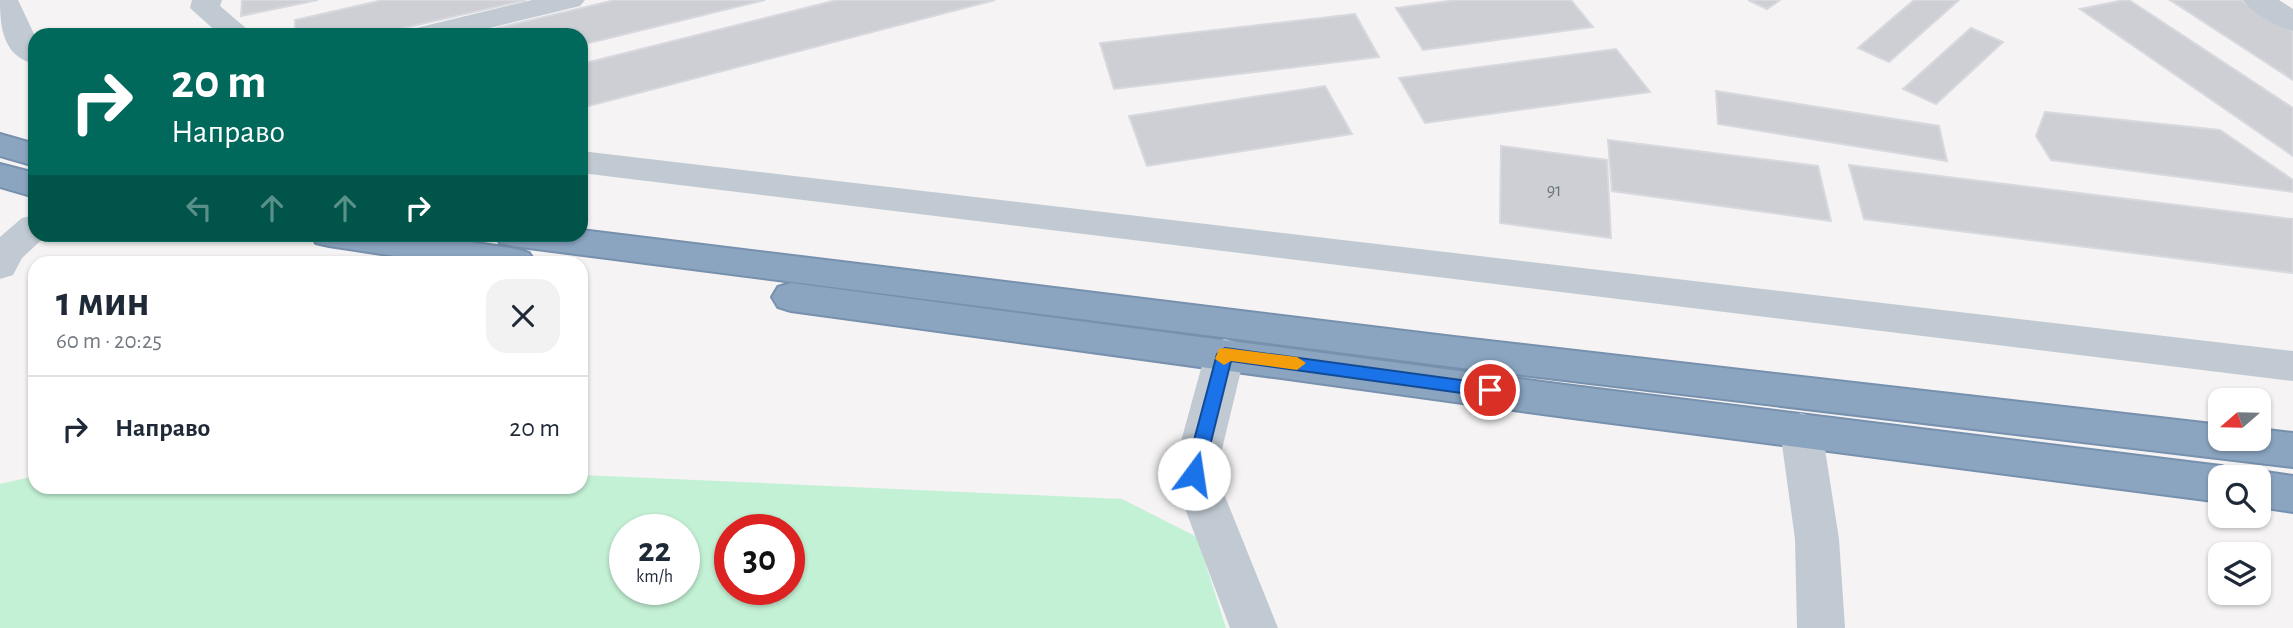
<!DOCTYPE html>
<html lang="ru">
<meta charset="utf-8">
<style>
:root{--surface:#fff;--page:#f2f2f3;--text:#1f2937;--muted:#747a83;--line:#e0e1e3}
body{margin:0;font-family:"Alegreya Sans",sans-serif;background:var(--page);color:var(--text);height:100vh;display:flex;flex-direction:column;font-size:26px;white-space:nowrap}
*{box-sizing:border-box;margin:0}
p{font-size:23px;color:var(--muted)}
.icon{flex:none;width:38px;height:38px;fill:none;stroke:currentColor;stroke-width:2;stroke-linecap:round;stroke-linejoin:round}
.map{position:relative;flex:1;overflow:hidden}
.details{position:absolute;left:28px;top:256px;width:560px;height:238px;display:flex;flex-direction:column;background:var(--surface);border-radius:21px;box-shadow:0 2px 5px #0004}
.details>*{flex:none}
.hud{position:absolute;left:28px;top:28px;width:560px;height:214px;border-radius:21px;box-shadow:0 2px 5px #0004;background:#00695c;color:#fff;overflow:hidden}
.needle{width:46px;rotate:250deg}
.tools{position:absolute;left:2208px;top:388px;display:grid;gap:14px}
.tools a{display:grid;place-items:center;width:63px;height:63px;border-radius:14px;background:var(--surface);box-shadow:0 2px 5px #0004;font-size:35px}
.speed{position:absolute;left:609px;top:514px;display:flex;gap:14px;font-size:35px;font-weight:700;text-align:center}
.speed>*{display:grid;place-content:center;width:91px;height:91px;border-radius:50%;background:var(--surface);box-shadow:0 2px 5px #0004;line-height:1}
.speed small{font-size:18px;font-weight:400}
.speed .limit{border:10px solid #d22;background:#fff;color:#111}
.pin{position:absolute;display:grid;place-items:center;width:60px;height:60px;color:#fff;margin:-30px;border:4px solid #fff;border-radius:50%;box-shadow:0 2px 7px #0007}
.me{position:absolute;width:77px;margin:-38px;rotate:14deg;stroke-linejoin:round;filter:drop-shadow(0 0 5px #0008)}
.turn{display:flex;align-items:center;gap:24px;height:147px;padding:0 28px;font-size:32px}
.turn .icon{width:91px;height:91px;stroke-width:2.5}
.turn b{display:block;font-size:49px;line-height:60px}
.lanes{display:flex;align-items:center;height:66px;padding:0 28px;background:#0003;justify-content:center;gap:35px;direction:ltr}
.lanes .off{opacity:.35}
.round{display:grid;place-items:center;flex:none;width:74px;height:74px;border-radius:21px;background:var(--page)}
.overview{display:flex;align-items:center;justify-content:space-between;height:119px;padding:0 28px}
h1{font-size:42px;font-weight:600;line-height:52px}
ul{padding:0;list-style:none}
li{display:flex;align-items:center;gap:21px;height:105px;padding:0 28px;border-top:2px solid var(--line)}
li div{flex:1}
li b{display:block;font-size:26px}
li em{font-style:normal}
.map>svg:first-child{display:block}
.green{fill:#c3f1d5;fill-rule:evenodd}
.building{fill:#cdcfd5;stroke:#d7d9de;stroke-width:2}
.lines{fill:none;stroke-linecap:round;stroke-linejoin:round}
.highway-casing{stroke:#7690ad;stroke-width:4}
.minor{fill:#c1cad2;fill-rule:evenodd}
.highway{fill:#8ba5c1;fill-rule:evenodd}
.route{fill:#1a73e8;stroke:#114b97;stroke-width:2}
.slow{fill:#f59e0b}
.labels{text-anchor:middle;dominant-baseline:central;stroke-width:6;stroke-linejoin:round;paint-order:stroke}
.number-label{font-size:18px;fill:#6b747e}
</style>
<div class="map">
<svg width="2293" height="628" viewBox="0 0 2293 628">
<rect width="100%" height="100%" fill="#f5f3f3"/>
<path class="green" d="M581,475L1122,499L1197,537L1226,628H0V484L35,476V486H581ZM625,530H684V590H625ZM730,530H789V590H730Z"/>
<path class="building" d="M242,0H318L241,16Z
M383,0H526L373,35H295V20Z
M615,0H765L581,45V35H468Z
M837,0H995L581,108V64Z
M1456,0H1571L1593,27L1423,50L1396,8Z
M1748,0H1780L1767,9Z
M1914,0H1959L1889,62L1858,48Z
M2124,0H2129L2293,108V156L2080,9Z
M2170,0H2241L2293,32V80Z
M1355,14L1379,57L1114,89L1100,43Z
M1971,28L2003,42L1936,104L1903,89Z
M1616,49L1650,92L1425,123L1399,78Z
M1325,86L1352,134L1147,166L1129,116Z
M1716,91L1939,126L1947,161L1718,124Z
M2045,112L2220,130L2293,180V192L2051,160L2036,136Z
M1608,140L1818,166L1831,221L1612,191Z
M1501,146L1607,160L1611,238L1500,223Z
M1849,165L2293,219V273L1864,219Z"/>
<g class="lines">
<g class="highway-casing">
<path id="highway" d="M0,134L35,144V166L0,156Z
M0,164L35,173V197L0,187Z
M581,230L1454,337L2221,425V439H2259V429L2293,433V467L1454,367L513,246L500,243L495,234H581Z
M311,234H417L516,249L529,253L535,262H434L329,246L316,243Z
M791,283L1565,385L2221,466L2236,471L2240,478H2221V502L1565,417L791,311L778,307L772,297L778,287Z
M2259,471L2293,476V512L2259,507V478H2243Z"/>
</g>
<path class="minor" d="M0,0H18L35,36V64C3,57 0,27 0,0Z
M192,0H222L220,6L254,35H220L190,8Z
M532,0H585L580,6L461,35H408L412,29Z
M2243,0H2279L2293,9V31C2277,27 2253,14 2243,0Z
M581,151L2293,351V381L581,173Z
M35,215V234H48L22,258L13,275L0,279V237L22,218Z
M1225,339L1239,343L1245,354L1216,474L1278,628H1230L1172,474L1205,354L1211,343Z
M1801,413L1816,418L1822,430L1839,539L1845,628H1797L1795,539L1780,430L1786,418Z"/>
<use href="#highway" class="highway"/>
</g>
<path class="route" d="M1225,348L1490,384L1496,386L1498,390L1496,395L1490,397L1231,361L1203,474L1201,480L1194,482L1188,480L1185,474L1217,354Z"/>
<path class="slow" d="M1225,348L1297,357L1306,363L1297,370L1231,361L1224,365L1215,359L1219,349Z"/>
<g class="labels">
<g class="number-label">
<text x="1554" y="191">91</text>
</g>
</g>
</svg>
<div class="tools">
<a><svg class="needle" viewBox="-14 -14 28 28"><path d="M0-13l5 13h-10z" fill="#e53935"/><path d="M0 13l5-13h-10z" fill="#747a83"/></svg></a>
<a><svg class="icon" aria-label="search" viewBox="0 0 24 24"><circle cx="10" cy="10" r="6"/><path d="M15 15l6 6"/></svg></a>
<a><svg class="icon" aria-label="layers" viewBox="0 0 24 24"><path d="M12 4l9 5-9 5-9-5zM3 14l9 5 9-5"/></svg></a>
</div>
<div class="speed"><div>22<small>km/h</small></div><div class="limit">30</div></div>
<div class="pin" style="left:1490px;top:390px;background:#d93025"><svg class="icon" aria-label="arrive" viewBox="0 0 24 24"><path d="M6 21V4h12l-3 4 3 4H6"/></svg></div>
<svg class="me" style="left:1194px;top:474px" viewBox="-20 -20 40 40"><circle r="19" fill="#fff"/><path d="M0-13L10 11 0 6-10 11z" fill="#1a73e8"/></svg>
<div class="hud">
<div class="turn"><svg class="icon" aria-label="right" viewBox="0 0 24 24"><path d="M7 20v-9h11M14 6l5 5-5 5"/></svg><div><b>20 m</b>Направо</div></div>
<div class="lanes"><svg class="icon off" aria-label="left" viewBox="0 0 24 24"><path d="M17 20v-9H6M10 6l-5 5 5 5"/></svg><svg class="icon off" aria-label="ahead" viewBox="0 0 24 24"><path d="M12 20V5M6 11l6-6 6 6"/></svg><svg class="icon off" aria-label="ahead" viewBox="0 0 24 24"><path d="M12 20V5M6 11l6-6 6 6"/></svg><svg class="icon" aria-label="right" viewBox="0 0 24 24"><path d="M7 20v-9h11M14 6l5 5-5 5"/></svg></div>
</div>
<section class="details">
<div class="overview"><div><h1>1 мин</h1><p>60 m · 20:25</p></div><a class="round"><svg class="icon" aria-label="close" viewBox="0 0 24 24"><path d="M6 6l12 12M18 6L6 18"/></svg></a></div>
<ul>
<li><svg class="icon" aria-label="right" viewBox="0 0 24 24"><path d="M7 20v-9h11M14 6l5 5-5 5"/></svg><div><b>Направо</b></div><em>20 m</em></li>
</ul>
</section>
</div>
